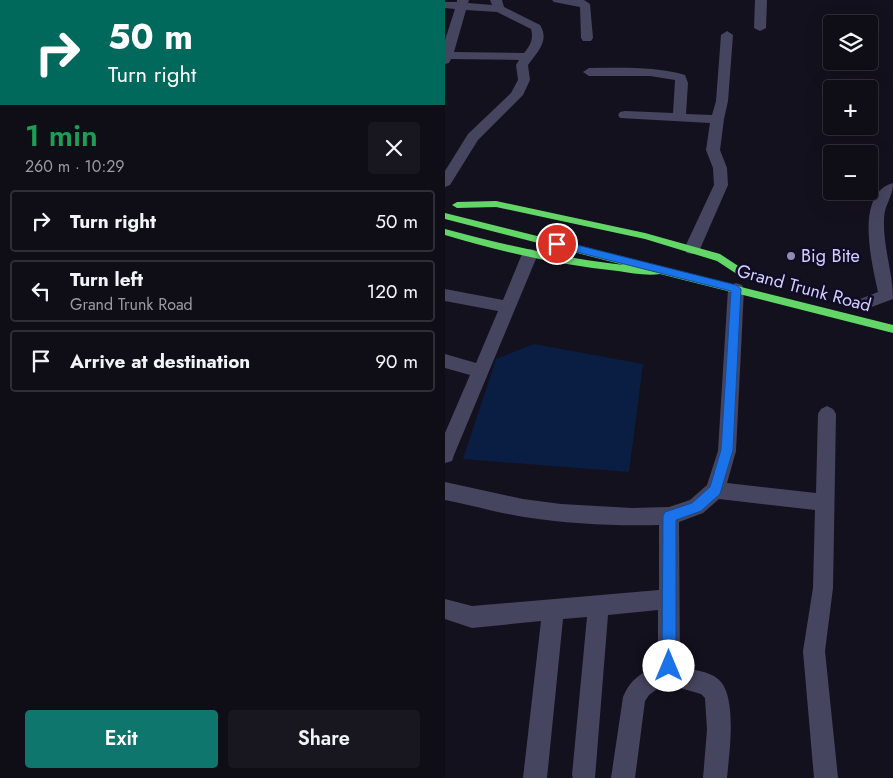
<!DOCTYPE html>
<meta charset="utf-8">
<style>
:root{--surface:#0f0d16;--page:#18161f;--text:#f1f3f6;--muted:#9b9ca1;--line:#2f2d35;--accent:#0f766e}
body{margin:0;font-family:Jost,sans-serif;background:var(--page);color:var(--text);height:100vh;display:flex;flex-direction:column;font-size:19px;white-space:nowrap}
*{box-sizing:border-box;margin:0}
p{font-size:16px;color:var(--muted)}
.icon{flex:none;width:28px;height:28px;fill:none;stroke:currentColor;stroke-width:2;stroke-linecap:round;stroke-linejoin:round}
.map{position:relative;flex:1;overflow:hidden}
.side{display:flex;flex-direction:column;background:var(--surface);width:445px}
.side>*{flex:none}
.top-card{background:#00695c;color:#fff;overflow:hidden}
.controls{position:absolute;left:378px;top:15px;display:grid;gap:10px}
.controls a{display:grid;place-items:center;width:55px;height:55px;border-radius:5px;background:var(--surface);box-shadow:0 5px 20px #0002,0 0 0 1px var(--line);font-size:25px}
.pin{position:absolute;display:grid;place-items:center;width:42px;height:42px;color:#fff;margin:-21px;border:2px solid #fff;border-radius:50%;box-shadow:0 1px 5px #0007}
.me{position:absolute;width:55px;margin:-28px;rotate:0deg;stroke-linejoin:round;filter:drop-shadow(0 0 4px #0008)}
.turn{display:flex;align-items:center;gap:18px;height:105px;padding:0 25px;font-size:22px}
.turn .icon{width:65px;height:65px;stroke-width:2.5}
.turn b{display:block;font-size:35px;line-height:42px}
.round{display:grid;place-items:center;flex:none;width:52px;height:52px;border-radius:5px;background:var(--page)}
.head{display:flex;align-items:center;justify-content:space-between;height:85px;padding:0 25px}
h1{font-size:30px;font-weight:600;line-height:38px;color:#1e9e55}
.button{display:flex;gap:10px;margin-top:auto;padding:10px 25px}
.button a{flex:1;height:58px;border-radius:5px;background:var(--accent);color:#fff;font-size:20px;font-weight:600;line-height:58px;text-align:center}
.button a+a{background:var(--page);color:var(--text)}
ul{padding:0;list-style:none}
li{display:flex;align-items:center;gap:15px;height:62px;margin:0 10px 8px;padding:0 15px;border:2px solid var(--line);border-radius:5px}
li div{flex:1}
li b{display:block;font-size:19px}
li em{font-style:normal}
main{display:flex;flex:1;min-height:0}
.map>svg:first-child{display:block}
.water{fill:#091e42}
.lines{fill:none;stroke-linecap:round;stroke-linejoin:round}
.street{fill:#46455f;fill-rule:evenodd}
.fast{fill:#63d668;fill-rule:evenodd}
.route{fill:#1a73e8;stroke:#114b97}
.poi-dot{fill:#908cb0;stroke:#100c23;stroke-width:2}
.labels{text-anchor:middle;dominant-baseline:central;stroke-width:5;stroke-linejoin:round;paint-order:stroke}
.poi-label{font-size:18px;fill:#d3ceff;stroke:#100c23;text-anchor:start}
.street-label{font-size:18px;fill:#d3ceff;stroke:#100c23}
</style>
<main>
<section class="side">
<div class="top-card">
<div class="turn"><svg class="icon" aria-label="right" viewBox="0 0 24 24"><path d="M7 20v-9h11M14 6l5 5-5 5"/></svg><div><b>50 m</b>Turn right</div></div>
</div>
<div class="head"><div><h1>1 min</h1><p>260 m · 10:29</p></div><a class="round"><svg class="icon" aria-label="close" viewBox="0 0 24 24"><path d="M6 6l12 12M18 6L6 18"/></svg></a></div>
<ul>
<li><svg class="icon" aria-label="right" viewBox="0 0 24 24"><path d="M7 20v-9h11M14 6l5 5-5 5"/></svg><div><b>Turn right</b></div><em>50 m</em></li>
<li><svg class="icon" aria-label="left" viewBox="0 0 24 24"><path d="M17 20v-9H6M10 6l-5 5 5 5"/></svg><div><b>Turn left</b><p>Grand Trunk Road</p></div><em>120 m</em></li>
<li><svg class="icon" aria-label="arrive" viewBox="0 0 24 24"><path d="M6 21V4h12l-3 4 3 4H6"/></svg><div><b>Arrive at destination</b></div><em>90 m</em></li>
</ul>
<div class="button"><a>Exit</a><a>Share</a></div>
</section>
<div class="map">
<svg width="448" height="778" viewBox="0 0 448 778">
<rect width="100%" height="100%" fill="#14111e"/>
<path class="water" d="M89,344L198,364L184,472L18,459L51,359Z"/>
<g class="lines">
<path class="street" d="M12,0H24L23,3L47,5L45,0H57L59,7L95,25C105,41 92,52 83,65L85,80L78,95L33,140L5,185L0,187V171L23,134L66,93L73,80L71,65L74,60L6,59L4,63L0,64V40L10,9L0,8V2H12ZM21,10L52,12L86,29C89,39 85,46 79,53L9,52Z
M107,0H139L145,4L148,38L146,41H138L136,38L135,7L109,2Z
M310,0H322L321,28L315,31L309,28Z
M282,31L288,35L283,101L279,119L275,150L282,168L283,185L255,249L252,253L247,254L242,253L239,249L269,185L268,168L261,150L265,123L175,118L173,115L175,112L180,111L228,113L230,80L205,76H144L138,72L144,68C176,68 209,66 240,75L243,83L241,114L267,115L271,101L276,35Z
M448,183C448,198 439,204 439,220C438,247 448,273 448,299L416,311L410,309L408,305L410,301L433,292C427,263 409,194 448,183Z
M85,249L90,250L93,254L9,455L7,461L0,463V433L25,375L0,368V354L31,363L53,311L0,301V289L58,300L77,254L80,250Z
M291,283L297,285L299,289L291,451L282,483L371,493L373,414L376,409L382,406L388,409L391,414L388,588L380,651L393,778H369L358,651L368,588L370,510L274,499L258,513L234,522L235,665L236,667C248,670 264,671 273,679C293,695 284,755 282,778H258L262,730L260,698L256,694L225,685L212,689L204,695L200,701L190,778H166L178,697C185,680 196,672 213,666V610L163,615L150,778H128L127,775L142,617L118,619L102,778H78L96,621L27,628L0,619V599L27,606L214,590V525C169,526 124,524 79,517C53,513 26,505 0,500V482L78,499L116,504L187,508L224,507L245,500L262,485L273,451L283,289L285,285Z"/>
<path class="fast" d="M51,201L200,233L275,254L310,277L309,280H301L272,261L200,239L51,207L12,208L7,205L12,202Z
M0,213L448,325V333L215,274C202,276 186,273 173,271C114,265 57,252 0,235V229C59,245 118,258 179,265L0,219Z"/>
</g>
<path class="route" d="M112,240L291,285L296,289L288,450L275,494L256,511L231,520V666L229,671L224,673L219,671L217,666L218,516L220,512L247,503L265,487L276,450L286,291L108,246L107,244Z"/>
<circle class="poi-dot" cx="346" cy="256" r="5"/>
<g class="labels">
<g class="poi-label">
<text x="356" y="256">Big Bite</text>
</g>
<g class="street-label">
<text transform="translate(359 288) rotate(15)">Grand Trunk Road</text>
</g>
</g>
</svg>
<div class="controls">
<a><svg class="icon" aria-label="layers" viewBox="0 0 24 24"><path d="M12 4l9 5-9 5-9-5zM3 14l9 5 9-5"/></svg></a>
<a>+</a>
<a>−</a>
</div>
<div class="pin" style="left:112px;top:244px;background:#d93025"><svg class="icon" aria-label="arrive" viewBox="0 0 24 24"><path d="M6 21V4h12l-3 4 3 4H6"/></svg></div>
<svg class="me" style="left:224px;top:666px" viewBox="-20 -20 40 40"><circle r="19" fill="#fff"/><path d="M0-13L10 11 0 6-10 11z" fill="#1a73e8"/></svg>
</div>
</main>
